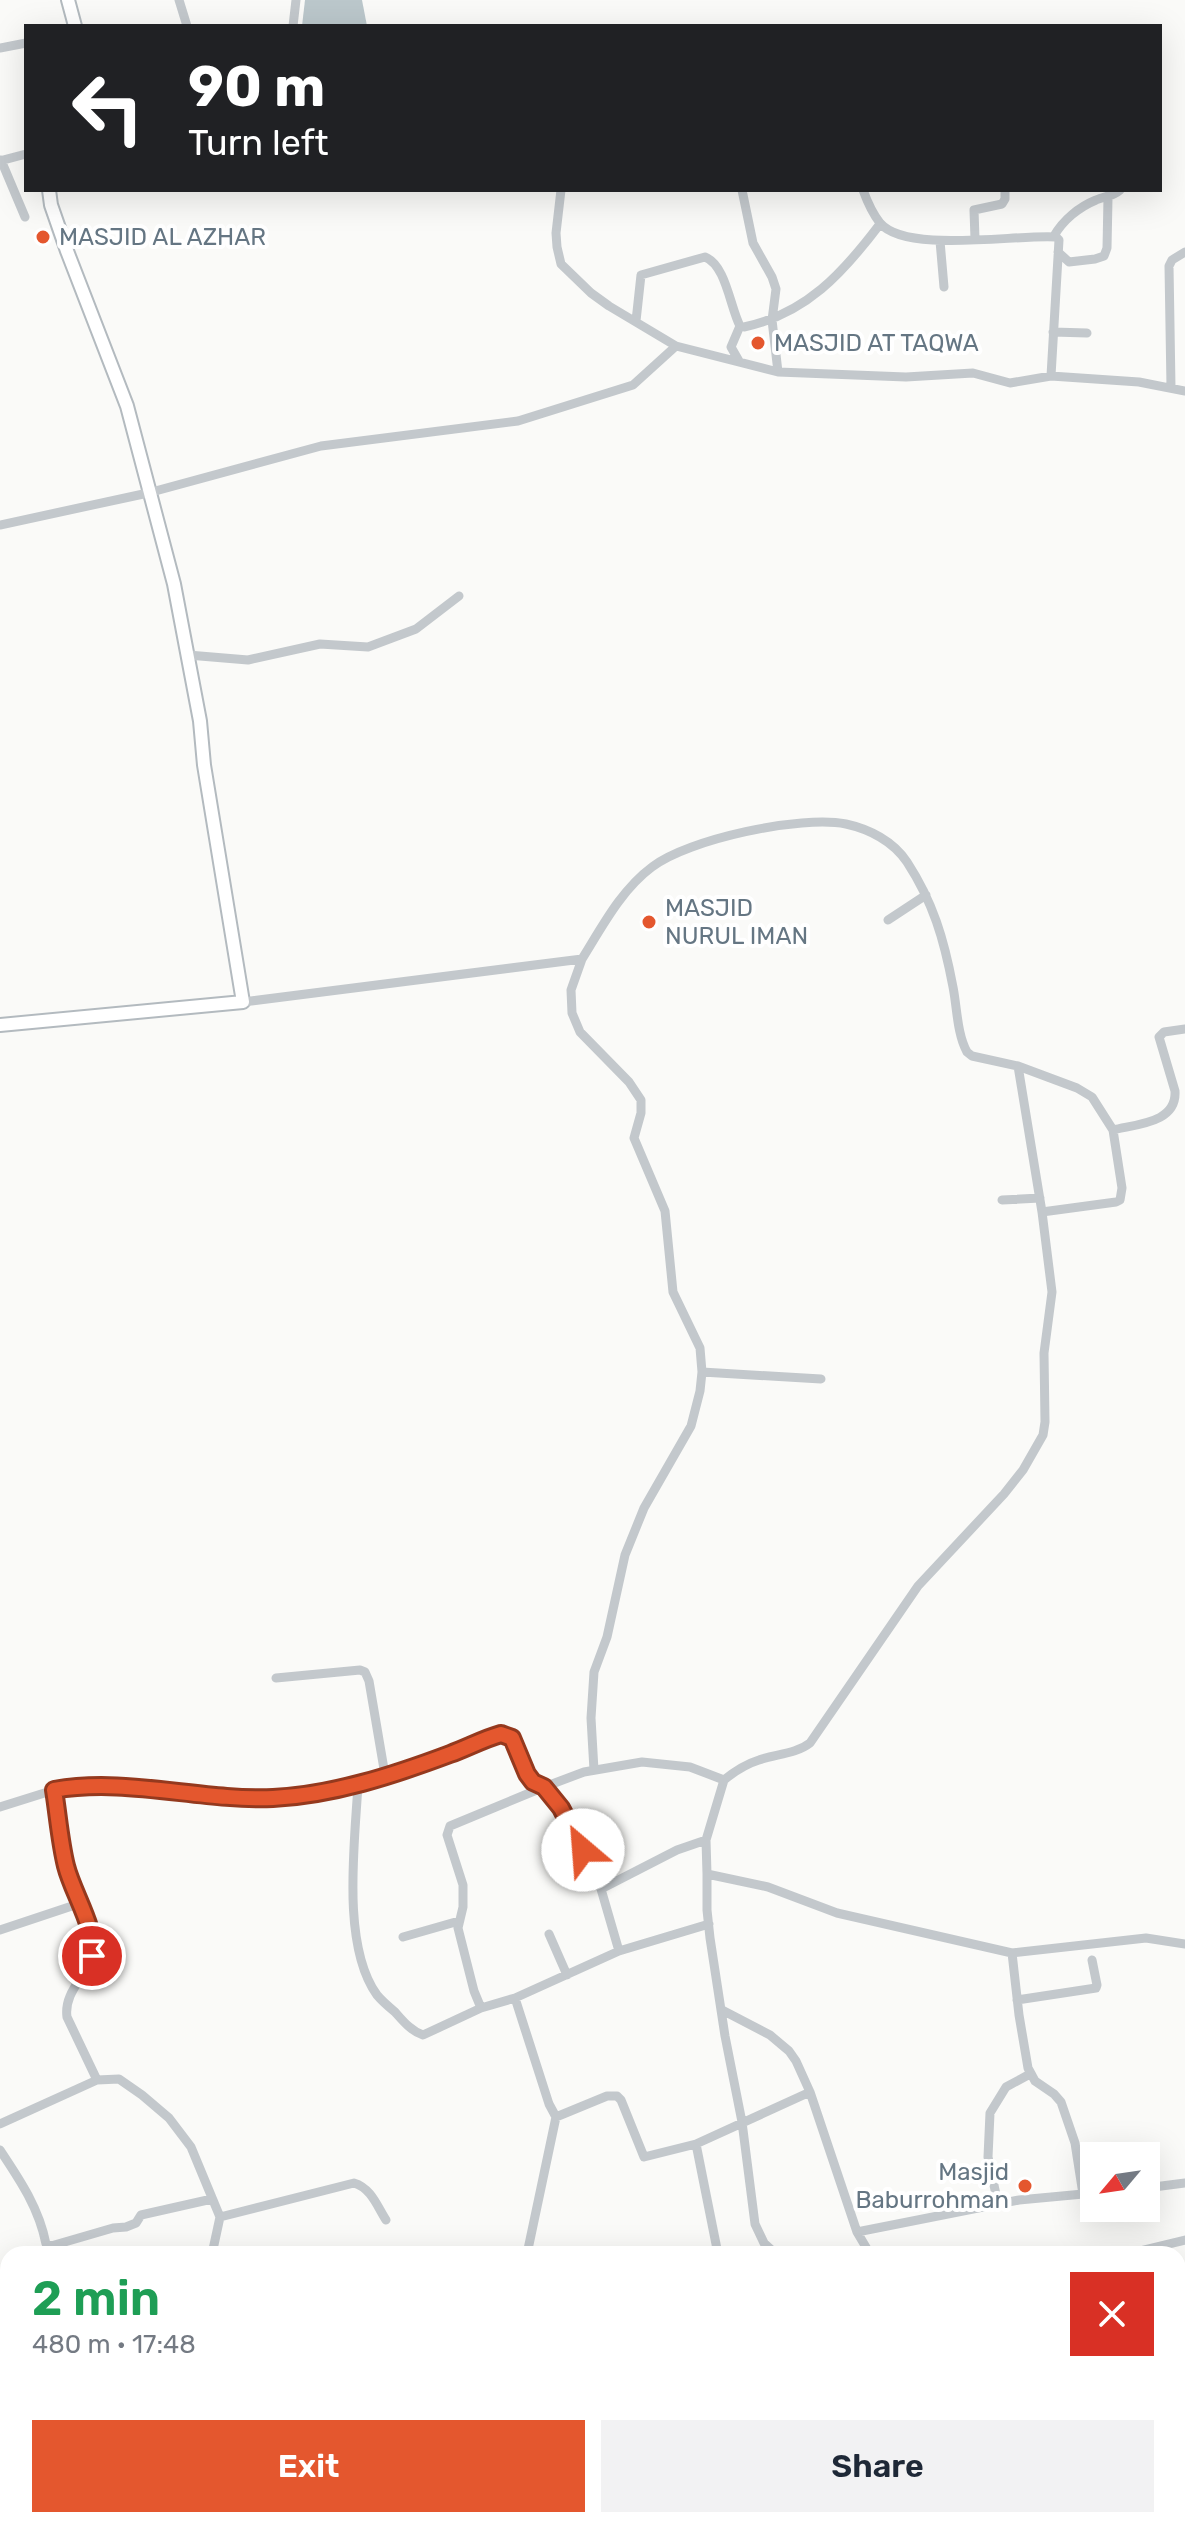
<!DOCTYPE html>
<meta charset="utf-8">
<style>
:root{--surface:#fff;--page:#f2f2f3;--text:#1f2937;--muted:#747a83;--accent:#e4572e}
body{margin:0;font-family:Rubik,sans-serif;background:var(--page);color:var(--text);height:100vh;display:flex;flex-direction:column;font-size:30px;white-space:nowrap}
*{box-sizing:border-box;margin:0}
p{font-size:26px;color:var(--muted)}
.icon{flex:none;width:44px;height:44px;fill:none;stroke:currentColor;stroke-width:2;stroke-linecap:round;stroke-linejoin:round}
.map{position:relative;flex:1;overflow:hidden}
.side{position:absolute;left:0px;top:2246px;width:1186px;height:282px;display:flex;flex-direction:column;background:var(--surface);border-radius:24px 24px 0 0;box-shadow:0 8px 32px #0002}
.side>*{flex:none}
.banner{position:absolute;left:24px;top:24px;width:1138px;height:168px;border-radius:0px;box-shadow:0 8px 32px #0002;background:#202124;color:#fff;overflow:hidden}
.needle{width:52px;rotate:241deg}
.tools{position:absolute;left:1080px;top:2142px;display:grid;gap:16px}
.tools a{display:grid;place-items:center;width:80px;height:80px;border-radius:0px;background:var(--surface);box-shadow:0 8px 32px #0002;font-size:40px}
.pin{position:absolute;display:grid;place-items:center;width:68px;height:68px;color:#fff;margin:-34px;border:4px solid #fff;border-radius:50%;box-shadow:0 2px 8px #0007}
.me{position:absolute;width:88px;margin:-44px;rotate:333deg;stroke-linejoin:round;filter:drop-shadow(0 0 6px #0008)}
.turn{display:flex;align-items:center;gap:28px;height:168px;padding:0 32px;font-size:36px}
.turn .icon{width:104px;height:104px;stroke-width:2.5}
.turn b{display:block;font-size:56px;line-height:68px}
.round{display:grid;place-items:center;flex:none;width:84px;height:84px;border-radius:0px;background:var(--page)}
.headline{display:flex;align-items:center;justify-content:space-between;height:136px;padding:0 32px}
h1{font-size:48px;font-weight:600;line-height:60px;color:#1e9e55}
.cta{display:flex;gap:16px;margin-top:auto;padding:16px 32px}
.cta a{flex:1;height:92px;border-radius:0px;background:var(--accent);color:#fff;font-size:32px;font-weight:600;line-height:92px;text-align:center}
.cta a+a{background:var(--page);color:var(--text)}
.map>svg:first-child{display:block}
.water{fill:#bbc7cb}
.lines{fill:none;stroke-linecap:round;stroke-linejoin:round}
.secondary-casing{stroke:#b3babf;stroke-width:16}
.street{stroke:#c3c8cc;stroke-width:9}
.secondary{stroke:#fff;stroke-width:12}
.route-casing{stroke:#94391e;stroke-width:20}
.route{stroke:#e4572e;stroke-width:14}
.poi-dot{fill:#e4572e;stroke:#fff;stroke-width:3}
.labels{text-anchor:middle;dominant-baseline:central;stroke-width:8;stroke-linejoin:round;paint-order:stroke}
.poi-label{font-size:24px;fill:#657683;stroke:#fff;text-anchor:start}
</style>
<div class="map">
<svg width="1185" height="2527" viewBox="0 0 1185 2527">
<rect width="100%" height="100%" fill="#fafaf8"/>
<path class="water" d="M305,0H362L367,26H302Z"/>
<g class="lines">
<g class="secondary-casing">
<path id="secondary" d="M68,0L75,26
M0,1025L243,1002L204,765L200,721L174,584L127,406L67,251L51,205L49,190"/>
</g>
<path class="street" d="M179,0L187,26
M293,26L296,0
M0,48L26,43
M1,160L25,217
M0,161L26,154
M561,190L556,233L557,247L561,264L591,293L609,306L676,346L778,372L906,377L973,373L1010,383L1051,376L1139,382L1185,391
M742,190L753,243L772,277L776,289L772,320L778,372
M863,190C867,201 873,214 880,223C906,254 1017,234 1056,237L1059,240L1051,376
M1054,236C1063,220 1079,207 1096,200C1105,196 1112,197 1120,190
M975,239L974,210L1002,204L1005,199V190
M940,241L944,287
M1058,252L1069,262L1095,259L1104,256L1107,248L1108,198
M636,321L641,275L705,257C726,265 730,307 740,326L744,327C806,314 843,273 880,224
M1053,332L1087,333
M739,361L731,347L740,326
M1171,387L1169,266L1172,260L1185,252
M0,525L148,493L321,446L518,421L633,385L676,346
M188,655L248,660L320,644L368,647L416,629L459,596
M888,920L926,895
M582,959C602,927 621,890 652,867C688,839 801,815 846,824C869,829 893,841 907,862C933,902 944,939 953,987C957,1007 957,1034 967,1052L972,1056L1018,1066L1077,1088L1092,1097L1113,1130L1122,1188L1120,1200L1116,1202L1042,1212
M243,1002L582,959L571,990L572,1013L580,1032L629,1082L641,1100V1113L634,1138L665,1211L673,1292L700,1348L702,1372L700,1391L691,1426L644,1508L625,1555L607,1637L594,1672L591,1718L594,1770
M1113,1130C1137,1124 1177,1123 1175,1091L1159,1037L1164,1032L1185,1029
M1002,1200L1040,1198
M702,1372L821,1379
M276,1678L360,1670L365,1672L369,1681L385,1775
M724,1780C735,1771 746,1764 759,1760C776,1754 796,1754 810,1743L918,1586L1004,1494L1023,1470L1043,1435L1045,1422L1044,1353L1052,1292L1042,1212L1018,1066
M358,1784C355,1842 341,1945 377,1995C382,2001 389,2007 395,2012C403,2021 411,2031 423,2035L481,2008
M0,1807L54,1790L92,1785L243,1797H289L358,1784L420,1765L501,1734L512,1738C525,1757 520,1776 544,1787L584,1772L642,1762L690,1767L724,1780L706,1840L707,1874
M706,1840L677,1850L601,1889L561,1808L544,1787L450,1826L447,1835L463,1885V1907L458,1928L474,1991L481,2008L515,1998L619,1951L709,1924
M601,1889L619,1951
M78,1904C85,1916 94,1931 94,1946C93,1972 63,1989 67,2017L97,2080
M0,1930L78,1904L66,1866L54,1790
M549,1934L567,1975
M403,1937L459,1921
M1012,1953L1019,2015L1028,2068L1035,2081L1054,2094L1061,2102L1075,2143L1083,2194
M515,1998L549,2104L556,2117L607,2096H617L621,2100L644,2157L696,2144
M1017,2000L1096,1988L1097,1985L1092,1960
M722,2010L770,2035L789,2051L796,2061L810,2092L857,2232L1019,2200L1094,2193
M0,2124L97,2080L119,2079L142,2095L169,2118L191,2147L220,2217L212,2254
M0,2150C20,2180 39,2208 46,2244L51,2246L113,2228L126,2227L136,2223L141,2215L212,2199
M1146,2188L1185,2183
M998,2204L988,2157L990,2113L1006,2087L1030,2074
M220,2217L354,2183C371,2188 377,2206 386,2220
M857,2232L870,2254
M527,2254L556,2117
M718,2254L696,2144L810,2092
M776,2254L764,2243L755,2224L742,2122L725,2036L710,1938L707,1910V1874L768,1887L837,1913L1012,1953L1146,1938L1185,1944
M1127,2254L1185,2240
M199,2520L201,2527
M972,2520L973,2527
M214,2527L230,2520
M703,2527L704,2520"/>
<use href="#secondary" class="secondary"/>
</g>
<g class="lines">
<g class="route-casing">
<path id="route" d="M92,1956C97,1929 73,1894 66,1866C60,1842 58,1815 54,1790C126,1777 200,1801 273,1798C333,1795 394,1775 450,1754C467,1748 483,1739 501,1734L512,1738L527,1774L533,1782L544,1787L561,1808L583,1850"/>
</g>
<use href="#route" class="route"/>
</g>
<g class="poi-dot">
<circle cx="43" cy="237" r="8"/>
<circle cx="758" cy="343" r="8"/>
<circle cx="649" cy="922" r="8"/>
<circle cx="1025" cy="2186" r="8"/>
</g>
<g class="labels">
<g class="poi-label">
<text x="59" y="237">MASJID AL AZHAR</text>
<text x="774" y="343">MASJID AT TAQWA</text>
<text x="665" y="908">MASJID<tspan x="665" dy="28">NURUL IMAN</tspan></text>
<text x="1009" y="2172" text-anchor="end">Masjid<tspan x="1009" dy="28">Baburrohman</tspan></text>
</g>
</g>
</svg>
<div class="tools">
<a><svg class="needle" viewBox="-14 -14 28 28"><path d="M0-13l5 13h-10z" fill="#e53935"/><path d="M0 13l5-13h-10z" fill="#747a83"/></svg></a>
</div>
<div class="pin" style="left:92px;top:1956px;background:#d93025"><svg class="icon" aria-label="arrive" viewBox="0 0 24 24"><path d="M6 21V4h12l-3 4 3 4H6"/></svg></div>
<svg class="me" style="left:583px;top:1850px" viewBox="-20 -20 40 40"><circle r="19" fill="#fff"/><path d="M0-13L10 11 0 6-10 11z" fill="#e4572e"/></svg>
<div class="banner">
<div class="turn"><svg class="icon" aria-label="left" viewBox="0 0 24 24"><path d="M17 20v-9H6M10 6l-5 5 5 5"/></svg><div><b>90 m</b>Turn left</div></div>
</div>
<section class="side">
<div class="headline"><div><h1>2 min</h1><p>480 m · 17:48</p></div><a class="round" style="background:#d93025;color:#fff"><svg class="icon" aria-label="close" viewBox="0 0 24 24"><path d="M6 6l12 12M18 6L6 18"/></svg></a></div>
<div class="cta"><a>Exit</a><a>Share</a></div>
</section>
</div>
